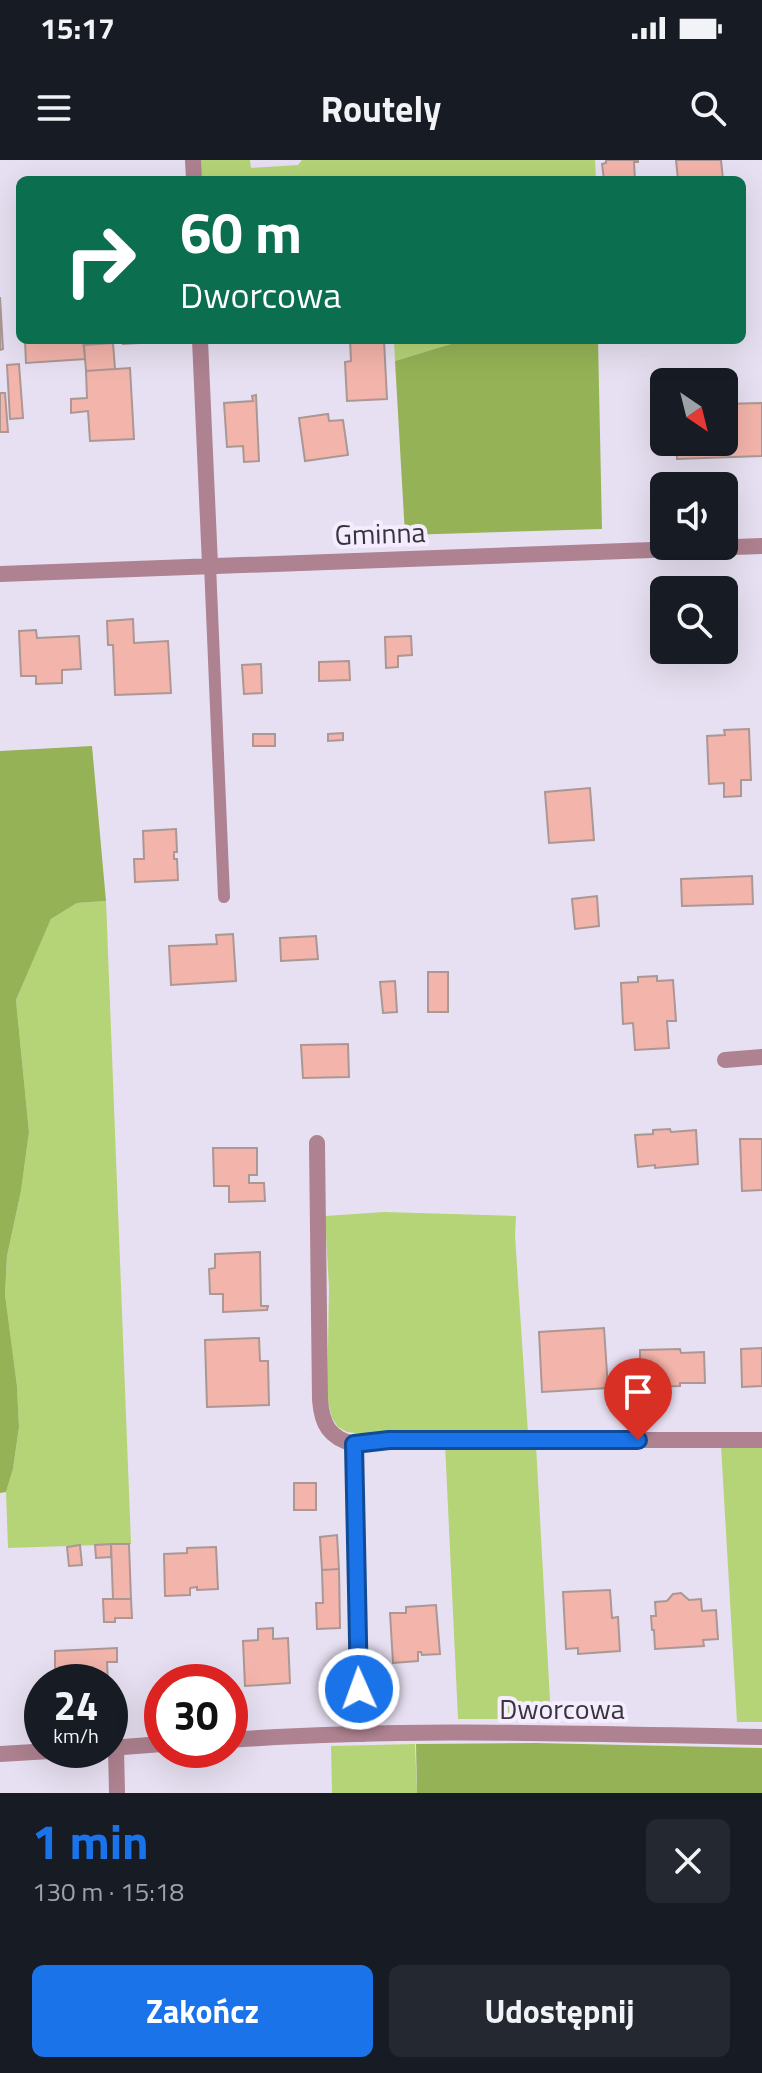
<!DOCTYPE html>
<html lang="pl">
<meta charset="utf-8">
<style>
:root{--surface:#171b24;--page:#242831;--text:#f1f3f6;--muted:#9ea1a6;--accent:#1a73e8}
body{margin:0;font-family:"Titillium Web",sans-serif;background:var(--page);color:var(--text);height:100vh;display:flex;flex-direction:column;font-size:30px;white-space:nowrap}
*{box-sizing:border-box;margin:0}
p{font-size:26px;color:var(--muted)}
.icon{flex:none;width:44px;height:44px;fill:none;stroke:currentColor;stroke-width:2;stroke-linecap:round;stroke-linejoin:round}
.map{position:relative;height:1633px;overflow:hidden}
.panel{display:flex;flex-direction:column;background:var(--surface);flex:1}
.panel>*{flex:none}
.banner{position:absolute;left:16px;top:16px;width:730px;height:168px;border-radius:12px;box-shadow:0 8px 32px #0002;background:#0b6e4f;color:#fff;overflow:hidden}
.needle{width:52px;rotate:145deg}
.tools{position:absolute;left:650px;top:208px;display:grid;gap:16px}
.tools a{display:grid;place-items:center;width:88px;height:88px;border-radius:12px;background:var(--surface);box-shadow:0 8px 32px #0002;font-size:40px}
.speed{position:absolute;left:24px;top:1504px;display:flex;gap:16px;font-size:40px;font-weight:700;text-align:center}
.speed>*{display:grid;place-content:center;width:104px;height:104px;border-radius:50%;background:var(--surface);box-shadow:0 8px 32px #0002;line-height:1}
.speed small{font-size:20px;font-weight:400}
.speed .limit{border:12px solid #d22;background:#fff;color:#111}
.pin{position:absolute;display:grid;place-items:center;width:68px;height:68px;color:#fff;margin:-82px -34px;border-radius:50% 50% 50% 0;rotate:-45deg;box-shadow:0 0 8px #0007}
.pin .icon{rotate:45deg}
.me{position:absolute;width:88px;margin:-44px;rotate:358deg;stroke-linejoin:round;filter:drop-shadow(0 0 6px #0008)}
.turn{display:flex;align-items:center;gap:28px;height:168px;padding:0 32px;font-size:36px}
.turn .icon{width:104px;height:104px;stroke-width:2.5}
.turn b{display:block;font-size:56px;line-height:68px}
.round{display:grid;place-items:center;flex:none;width:84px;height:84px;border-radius:12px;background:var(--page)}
.headline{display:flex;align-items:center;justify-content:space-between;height:136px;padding:0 32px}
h1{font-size:48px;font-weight:700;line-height:60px;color:var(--accent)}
.cta{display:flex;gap:16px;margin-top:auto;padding:16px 32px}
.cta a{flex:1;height:92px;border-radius:12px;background:var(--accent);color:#fff;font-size:32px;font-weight:700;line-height:92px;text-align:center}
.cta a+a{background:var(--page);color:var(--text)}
.status{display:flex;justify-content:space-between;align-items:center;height:56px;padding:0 40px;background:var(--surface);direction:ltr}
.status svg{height:22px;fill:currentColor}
header{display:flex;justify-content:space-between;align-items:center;height:104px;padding:0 32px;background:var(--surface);font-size:36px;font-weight:700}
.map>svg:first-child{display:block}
.green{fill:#b5d477}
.forest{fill:#95b356}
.building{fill:#f3b4ab;stroke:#ab9794;stroke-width:2}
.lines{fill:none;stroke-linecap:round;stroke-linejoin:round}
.service{stroke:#ae8290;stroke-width:12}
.minor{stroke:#ae8290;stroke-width:16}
.tertiary{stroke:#ae8290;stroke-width:16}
.route-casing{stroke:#114b97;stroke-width:20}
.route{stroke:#1a73e8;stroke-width:14}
.labels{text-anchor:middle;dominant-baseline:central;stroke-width:8;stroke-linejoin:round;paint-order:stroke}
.street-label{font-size:28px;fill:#37353b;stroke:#f5edff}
</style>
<div class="status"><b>15:17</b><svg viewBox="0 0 49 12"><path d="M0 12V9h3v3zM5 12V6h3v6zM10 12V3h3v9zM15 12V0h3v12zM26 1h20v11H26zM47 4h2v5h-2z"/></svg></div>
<header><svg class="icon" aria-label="menu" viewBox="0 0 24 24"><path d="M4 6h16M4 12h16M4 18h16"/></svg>Routely<svg class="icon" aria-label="search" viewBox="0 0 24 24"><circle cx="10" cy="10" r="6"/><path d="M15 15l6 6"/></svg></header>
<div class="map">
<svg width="762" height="1633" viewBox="0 0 762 1633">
<rect width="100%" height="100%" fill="#e7e0f2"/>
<path class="green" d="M199,0H250L251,8L298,5L302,0H595L596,20H200Z
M394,180H464L395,201Z
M106,741L131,1384L8,1388L6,1332L13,1309L19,1267L17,1226L5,1134L7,1096L21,1031L29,972L16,840L51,759L77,743Z
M384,1052L516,1056L515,1076L528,1273L373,1275L347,1272L338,1267L332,1258L327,1238L329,1128L325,1056Z
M445,1284L536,1285L551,1559H458Z
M721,1286H762V1562H737Z
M415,1584L417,1633H332L331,1586Z"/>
<path class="forest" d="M464,180H598L602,369L405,375L395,201Z
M92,586L106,741L77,743L51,759L16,840L29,972L21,1031L7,1096L5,1134L17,1226L19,1267L13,1309L6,1332L0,1333V591Z
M535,1583L762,1588V1633H417L416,1584Z"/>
<path class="building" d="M606,0H638V2H634L635,20H619L618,18L604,20L602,4L606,3Z
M676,0H721L723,20H678Z
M0,137L3,189L0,190Z
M25,180H83L85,199L26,203Z
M122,180H173V181L123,184Z
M350,180H384L387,239L347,241L345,202L351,201Z
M113,183L115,209L86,211L84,185Z
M19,204L23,258L10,259L7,205Z
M130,208L134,279L90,281L88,251L71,253V239L87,238L86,211Z
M0,233H5L8,272H0Z
M256,235L259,301L244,302L243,286L227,287L224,243L253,241L252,236Z
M762,243V296L677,299L676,282H724V244Z
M328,254L329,261L343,260L348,295L305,301L299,258Z
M133,459L134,483L168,481L171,533L115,535L113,485H108L107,461Z
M36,470L37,478L79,476L81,509L62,510V523L36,524V516H21L19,471Z
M411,476L412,495L398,496V507L386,508L385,477Z
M349,501L350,520L319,521V502Z
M261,504L262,533L244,534L242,505Z
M749,569L751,620H741V636L724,637V623L709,624L707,576L725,575L724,570Z
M343,573V580L328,581V574Z
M253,574H275V586H253Z
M590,628L594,680L549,683L545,632Z
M176,669L177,692H174V699H177L178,720L135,722L134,699H144L143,671Z
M752,716L753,744L682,746L681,719Z
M597,736L599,766L575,769L572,739Z
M233,774L236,821L171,825L169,786L217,784L216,775Z
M316,776L318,799L281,801L280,778Z
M428,812H448V852H428Z
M657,816V821L673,820L676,861H667L669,888L635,890L633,863L623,864L621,823L638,822V817Z
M395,821L397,852L383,853L380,822Z
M348,884L349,917L303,918L301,885Z
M670,969L671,972L696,970L698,1004L655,1008V1005L638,1007L635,975L653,974V970Z
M740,979H762V1030L742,1031Z
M213,988H257V1015H249V1023H264L265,1041L229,1042V1026H214Z
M260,1092L261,1146H268L267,1150L223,1152V1134H210L209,1109L215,1108V1094Z
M604,1168L608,1228L542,1232L539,1172Z
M259,1178L260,1201H268L269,1245L207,1247L205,1180Z
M762,1188V1226L742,1227L741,1189Z
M680,1189L681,1193L704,1192L705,1223H680V1226L640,1227V1190Z
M294,1323H316V1350H294Z
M337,1375L339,1409L322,1410L320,1377Z
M111,1384H129L131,1439H113Z
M111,1384V1397L96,1398L95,1385Z
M80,1385L82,1405L69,1406L67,1387Z
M216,1387L218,1429L197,1430V1427L190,1428V1435L165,1436L164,1394L187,1393V1388Z
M339,1409L340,1468L317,1469L316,1443H323L322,1410Z
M610,1430L612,1458L618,1457L620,1491L578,1494V1488L566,1489L563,1432Z
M681,1433L689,1440L701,1439L702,1451L716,1450L718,1479L703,1480L704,1486L655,1489L654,1470H652L651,1456H656L655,1442L667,1441L673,1434Z
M103,1439H131L132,1458H115V1462H104Z
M436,1445L440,1494L422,1495L421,1492H418V1501L393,1503L390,1453H406V1447Z
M273,1468V1479L288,1478L290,1523L245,1526L243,1481L258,1480V1469Z
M117,1488V1502H107L108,1522H60L59,1510H55V1491Z"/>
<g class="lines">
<path class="service" d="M210,405L224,737"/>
<path class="minor" d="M193,0L194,20
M200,180L210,405
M0,414L762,386
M725,900L762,897
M317,983L320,1240C322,1264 329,1278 354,1284L357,1501L362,1574
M354,1284L389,1280H762
M116,1588L117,1633"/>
<path class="tertiary" d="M230,1580C407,1567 585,1574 762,1577
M110,1588L162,1584
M0,1594L67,1590"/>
</g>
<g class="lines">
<g class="route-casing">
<path id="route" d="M359,1529L354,1284L389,1280H638"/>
</g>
<use href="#route" class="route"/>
</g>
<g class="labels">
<g class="street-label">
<text transform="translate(380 373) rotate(-2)">Gminna</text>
<text x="562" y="1548">Dworcowa</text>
</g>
</g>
</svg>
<div class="tools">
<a><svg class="needle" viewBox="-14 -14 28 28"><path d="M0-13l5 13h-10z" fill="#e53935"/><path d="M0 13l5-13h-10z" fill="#9ea1a6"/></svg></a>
<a><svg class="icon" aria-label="sound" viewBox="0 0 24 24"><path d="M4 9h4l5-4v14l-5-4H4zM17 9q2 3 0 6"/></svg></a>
<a><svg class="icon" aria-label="search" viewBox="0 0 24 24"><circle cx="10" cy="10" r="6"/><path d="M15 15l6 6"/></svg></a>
</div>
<div class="speed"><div>24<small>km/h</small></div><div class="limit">30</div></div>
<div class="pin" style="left:638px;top:1280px;background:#d93025"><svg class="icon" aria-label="arrive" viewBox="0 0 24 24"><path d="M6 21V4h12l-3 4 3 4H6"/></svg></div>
<svg class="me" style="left:359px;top:1529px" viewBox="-20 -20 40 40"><circle r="17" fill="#1a73e8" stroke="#fff" stroke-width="3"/><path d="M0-11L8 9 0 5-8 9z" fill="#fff"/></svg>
<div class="banner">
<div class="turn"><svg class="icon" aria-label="right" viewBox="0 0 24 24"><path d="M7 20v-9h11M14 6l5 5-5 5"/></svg><div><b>60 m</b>Dworcowa</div></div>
</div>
</div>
<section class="panel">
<div class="headline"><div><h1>1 min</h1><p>130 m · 15:18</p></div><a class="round"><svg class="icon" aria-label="close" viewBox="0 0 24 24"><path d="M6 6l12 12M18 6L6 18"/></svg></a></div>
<div class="cta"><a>Zakończ</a><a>Udostępnij</a></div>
</section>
